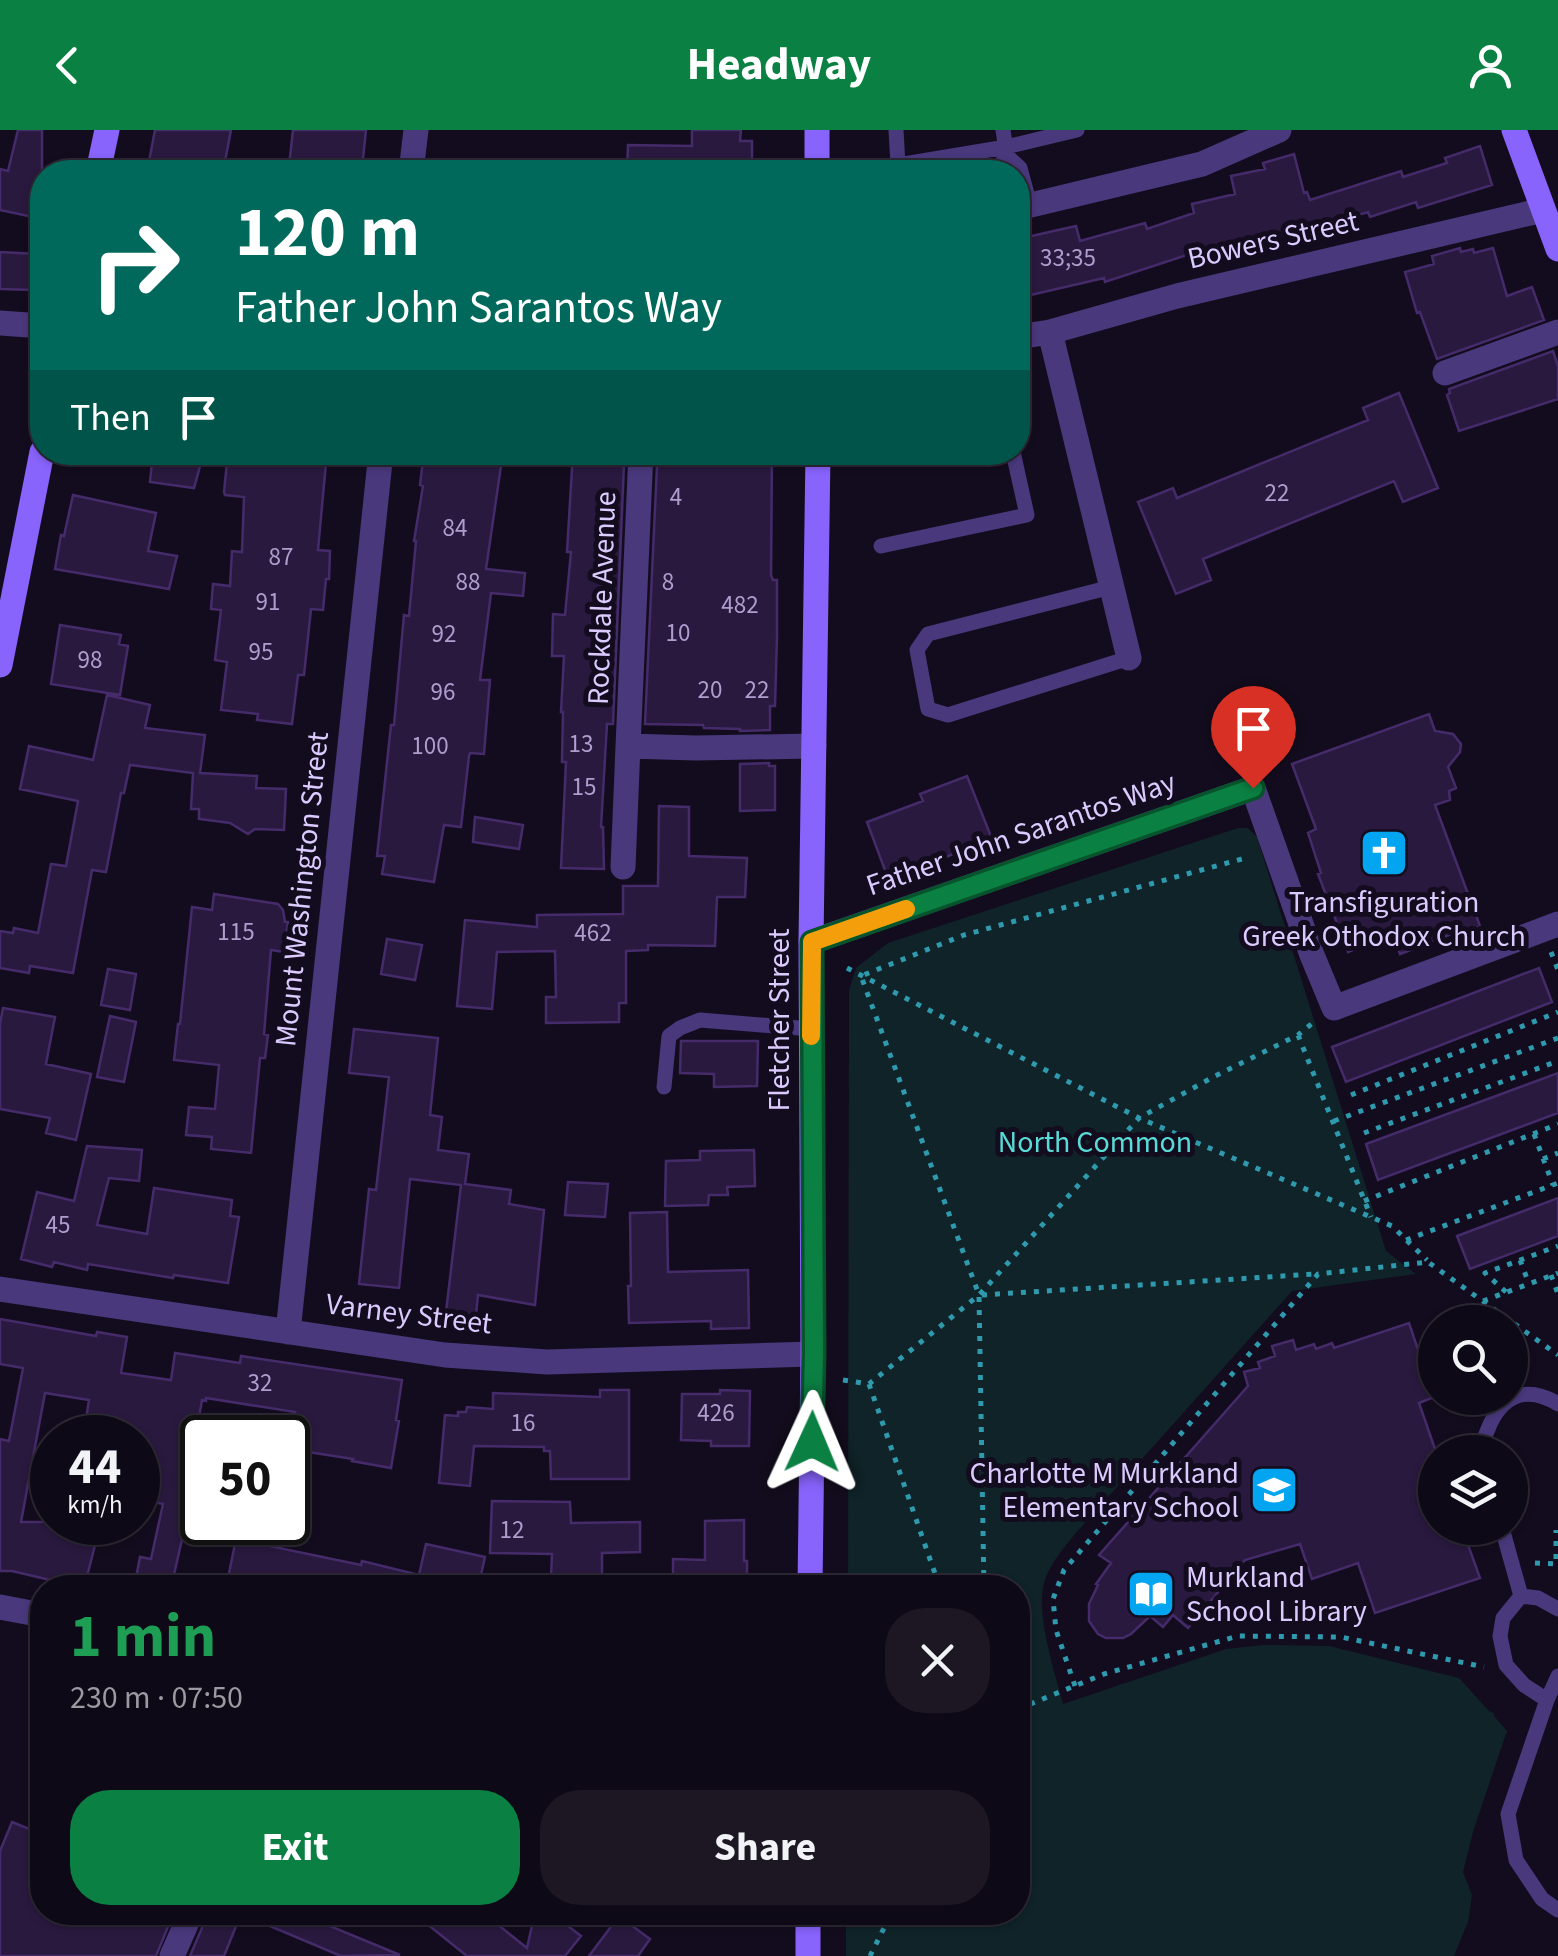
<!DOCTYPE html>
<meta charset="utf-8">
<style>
:root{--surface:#0e0916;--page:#1c1723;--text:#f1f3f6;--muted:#9b9aa1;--line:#2e2a35;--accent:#0b8043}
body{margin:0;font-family:"Source Sans 3",sans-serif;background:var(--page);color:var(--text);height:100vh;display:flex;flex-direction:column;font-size:38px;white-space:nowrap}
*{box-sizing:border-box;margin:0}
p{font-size:32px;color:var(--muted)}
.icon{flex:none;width:55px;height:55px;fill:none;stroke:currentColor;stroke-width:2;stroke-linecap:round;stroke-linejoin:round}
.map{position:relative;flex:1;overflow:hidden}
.panel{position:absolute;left:30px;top:1445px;width:1000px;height:350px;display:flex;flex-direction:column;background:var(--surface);border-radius:40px;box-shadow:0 2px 8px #0004,0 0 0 2px var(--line)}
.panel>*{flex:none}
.banner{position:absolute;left:30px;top:30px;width:1000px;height:305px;border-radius:40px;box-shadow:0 2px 8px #0004,0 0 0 2px var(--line);background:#00695c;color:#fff;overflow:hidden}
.controls{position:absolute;left:1418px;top:1175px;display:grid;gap:20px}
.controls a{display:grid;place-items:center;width:110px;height:110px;border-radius:50%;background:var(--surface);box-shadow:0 2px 8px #0004,0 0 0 2px var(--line);font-size:50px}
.speed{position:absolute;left:30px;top:1285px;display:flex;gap:20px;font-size:50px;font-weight:700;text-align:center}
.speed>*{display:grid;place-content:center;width:130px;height:130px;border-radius:50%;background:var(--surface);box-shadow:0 2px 8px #0004,0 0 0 2px var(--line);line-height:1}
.speed small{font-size:25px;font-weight:400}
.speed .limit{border:5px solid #111;border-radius:15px;background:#fff;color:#111}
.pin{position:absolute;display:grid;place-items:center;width:85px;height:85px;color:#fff;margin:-102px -42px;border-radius:50% 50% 50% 0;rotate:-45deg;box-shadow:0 0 10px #0007}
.pin .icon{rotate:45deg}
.me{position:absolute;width:110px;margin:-55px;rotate:1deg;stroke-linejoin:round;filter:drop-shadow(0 0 8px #0008)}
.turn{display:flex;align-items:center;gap:35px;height:210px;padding:0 40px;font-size:45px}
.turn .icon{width:130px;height:130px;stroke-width:2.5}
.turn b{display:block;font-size:70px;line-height:85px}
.then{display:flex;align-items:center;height:95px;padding:0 40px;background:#0003;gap:20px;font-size:38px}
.round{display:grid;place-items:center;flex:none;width:105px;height:105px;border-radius:40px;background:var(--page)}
.head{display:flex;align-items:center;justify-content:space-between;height:170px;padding:0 40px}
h1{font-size:60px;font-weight:700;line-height:75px;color:#1e9e55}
.cta{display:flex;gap:20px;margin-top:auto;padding:20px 40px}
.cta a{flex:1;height:115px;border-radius:40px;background:var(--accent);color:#fff;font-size:40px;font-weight:700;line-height:115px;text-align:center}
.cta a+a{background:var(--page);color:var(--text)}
header{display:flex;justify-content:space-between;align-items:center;height:130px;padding:0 40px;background:var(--accent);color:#fff;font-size:45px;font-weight:700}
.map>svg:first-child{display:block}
.green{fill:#0f2328}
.building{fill:#29193e;stroke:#452b6a;stroke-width:2.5}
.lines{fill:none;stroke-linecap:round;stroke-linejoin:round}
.path{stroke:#2f99ad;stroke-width:5;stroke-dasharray:5 8;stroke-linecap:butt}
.lane{stroke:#49387c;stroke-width:15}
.street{stroke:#49387c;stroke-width:25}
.secondary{stroke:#8863fc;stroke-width:25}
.route-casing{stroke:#07532c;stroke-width:25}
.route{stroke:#0b8043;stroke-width:18}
.slow{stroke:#f59e0b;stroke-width:18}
.labels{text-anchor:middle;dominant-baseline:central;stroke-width:10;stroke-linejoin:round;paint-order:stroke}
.number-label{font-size:25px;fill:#ae9ece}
.street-label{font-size:30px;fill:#dbcafe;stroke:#130c1e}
.poi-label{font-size:30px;fill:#dbcafe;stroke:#130c1e}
.park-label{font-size:30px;fill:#58dcd8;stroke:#130c1e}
</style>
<header><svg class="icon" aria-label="back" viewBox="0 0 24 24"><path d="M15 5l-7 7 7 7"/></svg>Headway<svg class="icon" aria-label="person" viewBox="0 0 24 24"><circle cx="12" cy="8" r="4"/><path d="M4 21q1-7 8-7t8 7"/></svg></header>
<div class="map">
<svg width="1558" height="1826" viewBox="0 0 1558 1826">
<rect width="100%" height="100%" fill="#130c1e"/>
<path class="green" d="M1238,698H1248L1257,707L1386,1121L1416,1144L1292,1161L1075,1404C1064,1418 1051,1432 1045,1450C1034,1481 1055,1542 1063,1574L1226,1519L1263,1515L1329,1516L1459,1548L1489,1581L1494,1583V1586L1507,1601L1473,1702L1463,1742L1472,1765L1468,1792L1454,1826H846V1783L1018,1782V1458L848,1457L849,860L856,838L888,813Z"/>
<path class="building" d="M18,0H42V89L0,80V39L8,41Z
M155,0H231L223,42H147Z
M293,0H366L362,38L332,34V42L289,36Z
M692,0H741L740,11H752V42H627L628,15L692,16Z
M1480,16L1492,55L1418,78L1416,72L1370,87L1368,82L1320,96L1319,95L1270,108L1271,115L1248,120L1246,115L1203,124L1202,120L1105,152L1104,148L1018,168V109L1076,96L1080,111L1145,93L1147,99L1194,83L1192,74L1235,64L1231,46L1265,39L1263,33L1294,24L1304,63L1307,62L1310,70L1401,41L1403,47L1447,33L1445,28Z
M1460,118L1461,122L1473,119L1474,123L1493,118L1507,166L1532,157L1544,190L1437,229L1420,182L1417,183L1405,142L1434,134L1432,126Z
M0,122L36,124L34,160L0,159Z
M1553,221L1558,236V269L1459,301L1447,265L1450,263L1449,259Z
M1399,263L1438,358L1403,372L1394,351L1203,429L1211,450L1176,464L1138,372L1173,358L1177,368L1368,290L1363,278Z
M153,322L202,329L194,358L150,352Z
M228,322H327L318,420L330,421L329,449H326L323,480L311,479L304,545H298L292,594L257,590L258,584L221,580L227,532L215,530L221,480L211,479L213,454L230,456L232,421L242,422L244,367L225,365L224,362Z
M424,322H503L486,439L525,443L523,466L491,463L480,550H490L484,624L470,623L469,626L461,697L444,695L434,752L382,744L385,726H377L391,595H394L404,485L409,486L416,411H414L423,356L420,355Z
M573,322H608V331L624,334L613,594H607L601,697H603L604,739L561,738L566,632H562L563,582H561L564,526H552L553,484L565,485L571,422H567Z
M660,322H772L771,445L773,450H777V506L775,576H770V600L740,601V599L704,598L703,595L645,594L657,336Z
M73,365L156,383L148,421L177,426L169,459L55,439L61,405L64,406Z
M60,495L121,505L119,514L128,516L120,565L51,554Z
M107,565L150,575L145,598L205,605L200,643L257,646L256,658L286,659L284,700L255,699L248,704L230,693L199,689V679H191L193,643L130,635L124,663H121L106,742L92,740L73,843L30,836L29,843L0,838V801L13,803L14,798L38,803L51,734L66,736L78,671L20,659L29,616L93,630Z
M1429,584L1435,601L1453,604L1461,614L1460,622L1448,637L1456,658L1449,661L1450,670L1435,675L1480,796L1454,806V803L1400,824L1393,803L1348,822L1318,744L1321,743L1308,703L1316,699L1292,634Z
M769,633V636H775V680L740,681V634Z
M967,646L992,709L907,742L905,736L886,743L867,692L923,671L920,664Z
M659,676L689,677V726L747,728L745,767H717L715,816L648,815V820L626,821V873H619V892L546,893V867H556L555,821L497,822L492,879L457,876L465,790L537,797V785L623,784V756H658Z
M475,687L523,695L519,719L473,712Z
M214,764L278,774L283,780L285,792H288L284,822L271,820L264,904L268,905L265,928H260L251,1023L211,1019L212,1007L186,1005L189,977L215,979L219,935L174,930L178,894H180L192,777L212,780Z
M387,809L422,815L415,850L381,844Z
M1539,838L1552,872L1346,952L1332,917Z
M108,839L136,844L130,880L101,875Z
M3,878L55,887L46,934L91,944L76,1010L46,1003L50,988L0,979V894Z
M110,886L136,892L124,952L97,947Z
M354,899L438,908L430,985L442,987L438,1020L469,1024L465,1054L511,1060L509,1074L544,1080L535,1175L478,1165L476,1185L446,1182L461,1055L410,1049L399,1158L359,1154L369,1059L376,1060L389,947L349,943Z
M681,911H758L757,956L714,957V944L680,943Z
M1558,943V983L1378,1050L1366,1014Z
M87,1016L142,1020L139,1051L109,1048L97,1095L147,1104L154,1058L232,1070L230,1086L239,1087L228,1153L174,1145L173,1148L88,1134L87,1140L54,1132L52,1137L21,1129L37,1062L74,1071Z
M754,1020L755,1056L727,1057L728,1065H709L708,1075L665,1076L666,1031L700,1030V1021Z
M568,1052L608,1054L605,1087L565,1085Z
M1558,1068V1106L1470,1139L1457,1106Z
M667,1082L668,1142L748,1140L749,1198L711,1199V1191L629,1193L628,1156H631L630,1083Z
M0,1189L96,1206L97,1202L127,1207L121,1243L171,1250L175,1223L240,1233L241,1226L402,1250L396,1290L399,1291L391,1338L352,1331L353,1329L289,1319L295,1282L206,1268V1271L202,1270L188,1351L195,1352L171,1458H134L140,1427L151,1429L163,1374L153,1372L158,1344L138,1340V1308H83L89,1270L45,1263L21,1392H101L84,1458L12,1441H0V1309L9,1311L23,1238L0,1234Z
M1409,1193L1434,1267L1419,1273L1435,1319V1398H1462L1480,1448L1375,1483L1358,1433L1312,1449L1300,1414L1245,1430L1188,1498L1173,1485L1163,1497L1150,1486L1131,1504L1123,1508H1106L1098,1504L1089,1491V1474L1098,1455L1096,1454L1111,1433L1099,1425L1248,1256L1244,1242L1260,1238L1258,1232L1275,1226L1272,1216L1293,1210L1296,1220L1314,1214L1316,1219L1332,1213L1334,1218Z
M600,1260H629V1349H551L550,1321H544V1317L474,1316L470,1356L439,1353L445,1285L458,1286V1282H466L467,1277L493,1279V1263L600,1267Z
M720,1260L750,1261L749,1316H711V1311L681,1310L682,1264H720Z
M492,1371L570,1372L571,1393L640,1392V1422L602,1423V1458H574V1447H551L552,1424L490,1423Z
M744,1390V1431H747V1458H673V1429L705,1430V1391Z
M236,1409L361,1435L362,1431L419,1445L426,1414L485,1427L478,1458H458L433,1452V1458H226Z
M12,1692L42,1704V1782H174L156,1826H0V1721Z
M200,1782H296L400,1825L341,1826L241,1784L224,1826H190L202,1798L203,1789Z
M412,1782H482L527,1818L535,1782H550L581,1806L565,1826H467Z
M619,1786L650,1809L638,1826H589Z"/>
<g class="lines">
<path class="path" d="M1551,822L1558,840
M847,838L1139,988L1392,1096L1427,1130
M1298,905L1371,1087
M1351,965L1558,882
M1334,991L1558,908
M1364,1003L1558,931
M1534,1004L1553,1055
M1543,1029L1558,1023
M1364,1071L1558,994
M1406,1110L1558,1053
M1520,1130L1529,1154
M1551,1145L1558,1164
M1506,1162L1485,1143L1558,1116
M982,1165L1315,1144
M1483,1171L1558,1143
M843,1250L869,1254L979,1165L1139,988L1215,946L1298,905L1315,891
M869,1254L940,1458
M1535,1433L1556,1434V1400
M984,1458L979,1165L861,846L964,805L1249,727
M1075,1556L1056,1500L1053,1469L1064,1440L1318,1144L1428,1132L1558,1225
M1018,1579L1104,1544L1238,1506L1341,1507L1484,1537
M870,1826L892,1782"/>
<path class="lane" d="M896,0L898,35L1006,17L1077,0
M1003,0L1007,26L1020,38L1030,75
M995,42L1007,26
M881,416L1027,385L1013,322
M1111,457L928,504L917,520L928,579L948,585L1129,528
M664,957L669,906L680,898L700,890L811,899
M1482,1322C1482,1314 1484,1308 1488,1299C1501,1266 1526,1254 1558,1274
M1502,1398L1521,1466L1503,1488L1500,1506L1506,1535L1524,1555L1547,1570
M1521,1466L1538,1468L1558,1479
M1558,1546L1547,1570L1508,1684L1516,1730L1542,1769L1558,1780"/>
<path class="street" d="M411,42L416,0
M1018,78L1202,34L1279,0
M0,193L42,196
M1050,202L1129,528
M1018,207L1050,202L1177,166L1543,80
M1445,243L1558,202
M641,322L628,616L696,618L814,616
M623,737L628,616
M811,812L1253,658L1312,825L1334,878L1558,794
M0,1159L445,1225L547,1232L813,1224
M288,1202L381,322
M0,1477L42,1485
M172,1826L187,1792"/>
<path class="secondary" d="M817,0V42
M1514,0L1558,119
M98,42L107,0
M0,535L42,322
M810,1458L813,1224L811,812L818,322
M808,1782V1826"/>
</g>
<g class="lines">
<g class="route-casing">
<path id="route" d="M812,1312L814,1224L812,812L1253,658"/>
</g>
<use href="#route" class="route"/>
<path class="slow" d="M811,906L812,812L906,779"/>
</g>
<defs>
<g id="church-square" transform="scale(2.5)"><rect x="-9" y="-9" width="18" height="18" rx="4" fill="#04a5f0" stroke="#130c1e"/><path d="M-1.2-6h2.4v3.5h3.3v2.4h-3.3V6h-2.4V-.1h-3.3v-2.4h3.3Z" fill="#fff"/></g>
<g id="school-square" transform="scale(2.5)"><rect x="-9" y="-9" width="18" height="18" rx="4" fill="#04a5f0" stroke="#130c1e"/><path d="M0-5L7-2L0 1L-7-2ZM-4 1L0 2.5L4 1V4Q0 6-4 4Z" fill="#fff"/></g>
<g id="library-square" transform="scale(2.5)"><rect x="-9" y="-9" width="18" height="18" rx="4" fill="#04a5f0" stroke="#130c1e"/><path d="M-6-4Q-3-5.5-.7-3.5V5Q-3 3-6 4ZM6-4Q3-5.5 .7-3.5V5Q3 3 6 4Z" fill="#fff"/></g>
</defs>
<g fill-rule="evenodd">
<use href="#church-square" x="1384" y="723"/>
<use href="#school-square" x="1274" y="1360"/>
<use href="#library-square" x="1151" y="1464"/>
</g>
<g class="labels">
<g class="number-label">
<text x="1068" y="128">33;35</text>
<text x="1277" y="363">22</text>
<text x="676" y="367">4</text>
<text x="455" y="398">84</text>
<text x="281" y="427">87</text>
<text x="468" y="452">88</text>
<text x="668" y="452">8</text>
<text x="268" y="472">91</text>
<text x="740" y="475">482</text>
<text x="678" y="503">10</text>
<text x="444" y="504">92</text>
<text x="261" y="522">95</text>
<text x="90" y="530">98</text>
<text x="710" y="560">20</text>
<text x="757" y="560">22</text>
<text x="443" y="562">96</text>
<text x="581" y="614">13</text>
<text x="430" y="616">100</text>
<text x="584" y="657">15</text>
<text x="236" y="802">115</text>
<text x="593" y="803">462</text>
<text x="58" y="1095">45</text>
<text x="260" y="1253">32</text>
<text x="716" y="1283">426</text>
<text x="523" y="1293">16</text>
<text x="512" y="1400">12</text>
</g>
<g class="street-label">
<text transform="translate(1273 110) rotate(-13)">Bowers Street</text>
<text transform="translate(602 468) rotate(-88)">Rockdale Avenue</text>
<text transform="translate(1021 704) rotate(-19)">Father John Sarantos Way</text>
<text transform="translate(302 759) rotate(-84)">Mount Washington Street</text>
<text transform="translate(779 890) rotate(-90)">Fletcher Street</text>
<text transform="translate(409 1184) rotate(7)">Varney Street</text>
</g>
<g class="poi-label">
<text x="1384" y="772">Transfiguration<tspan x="1384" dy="34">Greek Othodox Church</tspan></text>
<text x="1239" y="1343" text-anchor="end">Charlotte M Murkland<tspan x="1239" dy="34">Elementary School</tspan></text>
<text x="1186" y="1447" text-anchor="start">Murkland<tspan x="1186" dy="34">School Library</tspan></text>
</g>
<g class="park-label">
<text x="1095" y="1012">North Common</text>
</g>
</g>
</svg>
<div class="controls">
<a><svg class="icon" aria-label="search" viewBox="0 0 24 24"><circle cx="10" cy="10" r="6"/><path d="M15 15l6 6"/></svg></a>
<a><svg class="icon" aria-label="layers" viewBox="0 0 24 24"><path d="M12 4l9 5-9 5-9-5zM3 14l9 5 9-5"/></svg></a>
</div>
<div class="speed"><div>44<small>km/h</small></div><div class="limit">50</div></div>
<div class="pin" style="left:1253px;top:658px;background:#d93025"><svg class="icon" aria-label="arrive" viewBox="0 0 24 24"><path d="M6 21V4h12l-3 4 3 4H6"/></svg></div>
<svg class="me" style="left:812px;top:1312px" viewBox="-20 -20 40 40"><path d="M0-17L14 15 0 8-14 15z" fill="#0b8043" stroke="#fff" stroke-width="4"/></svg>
<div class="banner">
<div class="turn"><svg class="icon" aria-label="right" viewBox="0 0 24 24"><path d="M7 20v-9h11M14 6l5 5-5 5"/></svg><div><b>120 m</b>Father John Sarantos Way</div></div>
<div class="then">Then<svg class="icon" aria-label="arrive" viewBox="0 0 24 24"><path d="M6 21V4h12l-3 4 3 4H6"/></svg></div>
</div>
<section class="panel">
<div class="head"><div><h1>1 min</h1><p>230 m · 07:50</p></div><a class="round"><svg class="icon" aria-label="close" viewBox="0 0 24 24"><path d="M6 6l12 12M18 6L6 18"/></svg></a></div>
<div class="cta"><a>Exit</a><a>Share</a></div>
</section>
</div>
